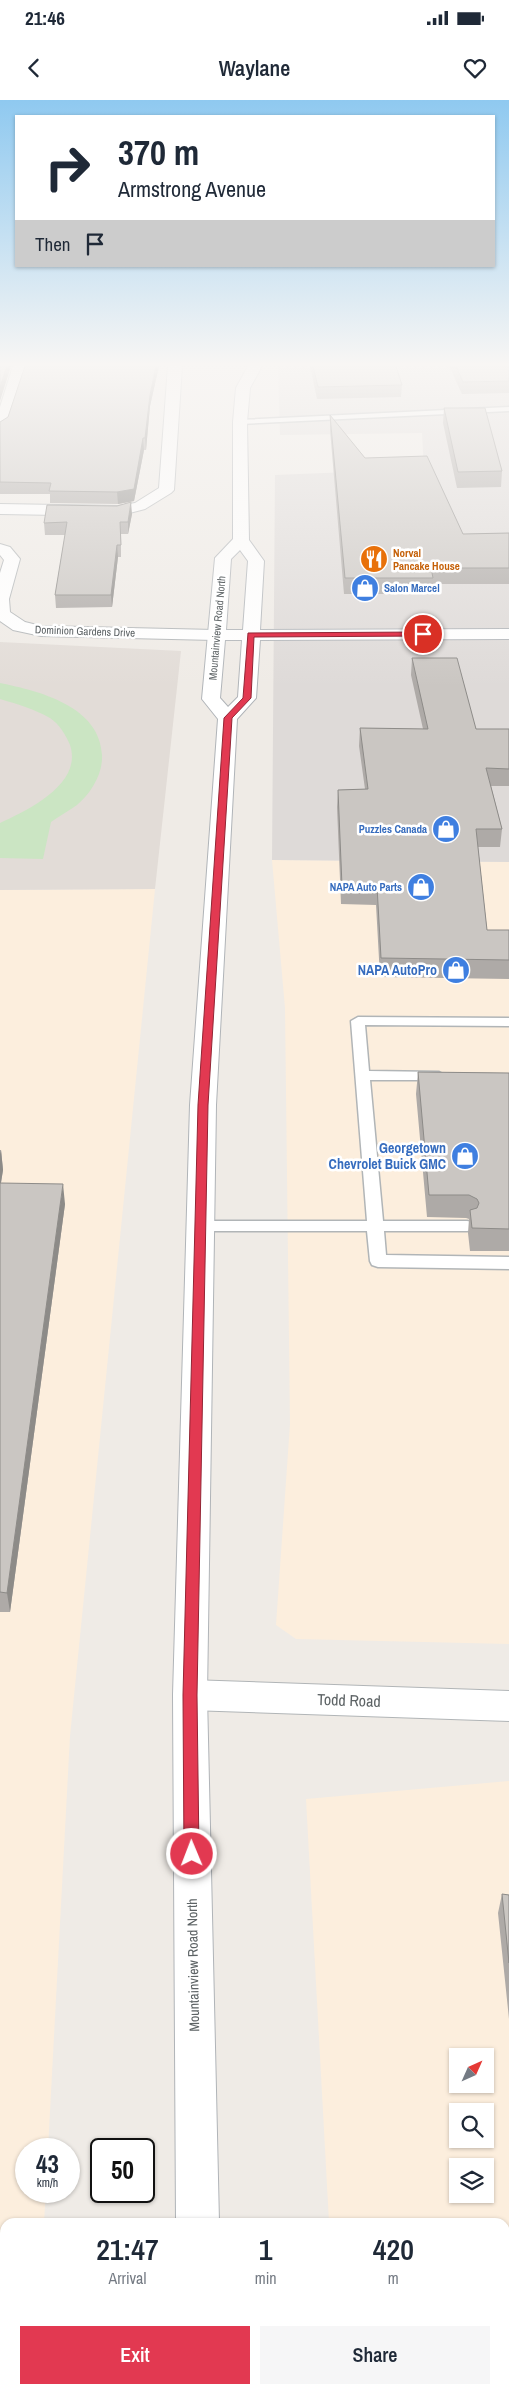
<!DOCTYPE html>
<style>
:root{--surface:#fff;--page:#f6f6f7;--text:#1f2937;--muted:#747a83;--accent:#e23951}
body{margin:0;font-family:"Archivo Narrow",sans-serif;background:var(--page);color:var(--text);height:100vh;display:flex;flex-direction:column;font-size:19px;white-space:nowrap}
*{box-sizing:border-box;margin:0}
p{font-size:16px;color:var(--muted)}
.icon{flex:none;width:28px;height:28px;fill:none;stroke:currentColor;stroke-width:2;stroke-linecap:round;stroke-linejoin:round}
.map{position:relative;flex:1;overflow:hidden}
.side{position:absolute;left:0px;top:2118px;width:510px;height:176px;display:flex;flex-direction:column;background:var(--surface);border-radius:15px 15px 0 0;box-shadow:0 1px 4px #0004}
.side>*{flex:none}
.guide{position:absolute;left:15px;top:15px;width:480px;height:152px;border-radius:0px;box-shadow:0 1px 4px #0004;background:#fff;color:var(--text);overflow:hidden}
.needle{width:32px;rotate:45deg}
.fabs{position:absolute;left:449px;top:1948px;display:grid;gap:10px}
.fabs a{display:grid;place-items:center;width:45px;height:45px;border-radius:0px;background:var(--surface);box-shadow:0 1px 4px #0004;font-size:25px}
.speed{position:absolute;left:15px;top:2038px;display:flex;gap:10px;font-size:25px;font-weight:700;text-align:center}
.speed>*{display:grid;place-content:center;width:65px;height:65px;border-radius:50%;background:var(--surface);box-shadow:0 1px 4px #0004;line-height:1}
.speed small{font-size:12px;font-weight:400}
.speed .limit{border:2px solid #111;border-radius:8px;background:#fff;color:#111}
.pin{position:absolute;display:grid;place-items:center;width:42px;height:42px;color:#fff;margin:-21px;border:2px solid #fff;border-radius:50%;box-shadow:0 1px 5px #0007}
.me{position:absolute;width:55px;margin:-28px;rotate:359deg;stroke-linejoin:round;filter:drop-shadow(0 0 4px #0008)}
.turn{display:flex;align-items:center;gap:18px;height:105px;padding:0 20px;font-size:22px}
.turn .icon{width:65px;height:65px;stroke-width:2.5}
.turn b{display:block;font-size:35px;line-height:42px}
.then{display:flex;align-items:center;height:48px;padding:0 20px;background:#0003;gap:10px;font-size:19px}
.eta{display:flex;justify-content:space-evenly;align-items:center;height:85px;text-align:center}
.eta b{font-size:30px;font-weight:600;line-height:35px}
.cta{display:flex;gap:10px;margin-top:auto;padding:10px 20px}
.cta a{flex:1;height:58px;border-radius:0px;background:var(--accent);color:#fff;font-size:20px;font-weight:600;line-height:58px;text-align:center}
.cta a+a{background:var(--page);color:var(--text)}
.status{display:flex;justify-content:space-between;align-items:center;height:35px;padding:0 25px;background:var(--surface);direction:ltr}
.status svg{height:14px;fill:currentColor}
header{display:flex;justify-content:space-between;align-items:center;height:65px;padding:0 20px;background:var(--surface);font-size:22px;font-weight:600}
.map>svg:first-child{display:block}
.commercial{fill:#fceedd;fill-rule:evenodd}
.industrial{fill:#dedad8}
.education{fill:#e2dcd7}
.green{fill:#cbe5c3}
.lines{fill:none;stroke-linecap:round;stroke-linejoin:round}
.lane-casing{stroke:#b1b5b7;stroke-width:3}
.street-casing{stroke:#b1b5b7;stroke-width:2}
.secondary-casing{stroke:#b0b4b8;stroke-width:2}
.lane{fill:#fff;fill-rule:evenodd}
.street{fill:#fff;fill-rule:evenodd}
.secondary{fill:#fff;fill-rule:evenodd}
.wall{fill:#aeaaa7}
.shaded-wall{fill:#8d8b88}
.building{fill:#cac6c2;stroke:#8d8b88}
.route{fill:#e23951;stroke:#932535}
.labels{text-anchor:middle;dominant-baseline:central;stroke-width:5;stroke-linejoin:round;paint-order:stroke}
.far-food-label{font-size:11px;font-weight:bold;fill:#c56008;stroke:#fff;text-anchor:start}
.far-shop-label{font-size:11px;font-weight:bold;fill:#366cbe;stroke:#fff;text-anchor:end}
.far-street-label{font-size:11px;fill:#5d6365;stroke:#fff}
.shop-label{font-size:14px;font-weight:bold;fill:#366cbe;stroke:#fff;text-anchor:end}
.street-label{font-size:14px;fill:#5d6365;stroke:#fff}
.near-street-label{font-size:16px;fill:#5d6365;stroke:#fff}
</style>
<div class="status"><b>21:46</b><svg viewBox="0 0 49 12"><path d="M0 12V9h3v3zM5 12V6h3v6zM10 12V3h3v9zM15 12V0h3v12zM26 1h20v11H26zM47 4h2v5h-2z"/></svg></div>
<header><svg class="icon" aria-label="back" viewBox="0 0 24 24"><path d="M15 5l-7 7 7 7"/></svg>Waylane<svg class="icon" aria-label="heart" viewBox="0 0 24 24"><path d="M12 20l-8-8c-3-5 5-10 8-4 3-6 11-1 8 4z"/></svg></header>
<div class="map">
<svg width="509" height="2293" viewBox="0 0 509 2293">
<rect width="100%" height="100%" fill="#efebe6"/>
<path class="commercial" d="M272,760L509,762V1544L296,1539L276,1525L290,1324L285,908Z
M155,789L70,1636L48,2049H26V2091H46L44,2122H5V2289H31V2293H0V790Z
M509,1681V2293H338L337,2289H505V2122H329L306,1699ZM458,1956H485V1984H458ZM458,2011H485V2039H458ZM458,2066H485V2094H458Z"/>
<path class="industrial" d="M278,266H509V762L272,760L275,375L424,369L422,333L280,335Z"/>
<path class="education" d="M0,542L181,551L155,789L0,790Z"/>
<path class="green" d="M0,583C39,591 100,606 102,655C103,674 91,693 77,705C69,711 59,716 51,722L43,759L0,758V723C28,710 83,684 70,645C66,635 59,624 50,618C34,609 17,604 0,599Z"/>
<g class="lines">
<g class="lane-casing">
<path id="lane" d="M509,307V311L240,324L236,322L240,320Z
M358,917L509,918V926L365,925L369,971L439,972L446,976L439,980H370L383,1121H467L473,1122L475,1126L473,1130L467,1131H384L386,1155L509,1157V1169L378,1167L372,1165L370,1161L367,1131H200L194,1130L192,1126L194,1122L200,1121H367L351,921Z"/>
</g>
<g class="street-casing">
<path id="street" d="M13,266H27L7,328L0,332V307Z
M168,266H182L174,390L171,393L145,409L118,416L0,414V404L118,406L135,403L159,388Z
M0,444L10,447L20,459L9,499L10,512L25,522L41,526L215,530L221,531L224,535L221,539L215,540L41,536L13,530L0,521V473L4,460L0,455Z
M190,1580L509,1591V1621L190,1610L178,1606L173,1595L178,1584Z"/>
</g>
<g class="secondary-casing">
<path id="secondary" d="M248,266H262L250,288L247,322L249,440L264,461L260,530L509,529V539L260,540L256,598L237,619L216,1005L207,1595L219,2122H176L173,1595L190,1005L218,619L202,599L215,458L233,439V322L236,288ZM240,450L248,461L243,530H226L231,459ZM225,540H242L238,597L228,607L220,598Z
M177,2289H223V2293H177Z"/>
</g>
<use href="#lane" class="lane"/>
<use href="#street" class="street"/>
<use href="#secondary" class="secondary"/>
</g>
<path class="wall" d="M25,266H159L150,306L146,350H144L134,401L118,404L50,403V394H0V322L8,317Z
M310,266H396L402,285L401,297L317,299Z
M449,266H509V293L462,294Z
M444,308L502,371L501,387L457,388L443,323Z
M330,315L365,358L463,434L509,433V484H432V494H344L330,330Z
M117,406L132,414L128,434H121V457H118L112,507L56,508L55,495L65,435H45L44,423Z
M412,558L476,629H509V686H491L502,729L500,747H478L487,830H509V879L380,877L376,805L341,804L337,707L338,690L365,689L359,646L360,628L423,629L411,575Z
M418,972L509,973V1151H470L468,1133L469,1119L466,1118L427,1117L416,994Z
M0,1050H1L3,1070L1,1083L65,1104L10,1512H0Z
M502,1794L509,1795V1919L498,1813Z"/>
<path class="shaded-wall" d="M7,266H11L0,301V287Z
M156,266H159L150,306L146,350L145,338L150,295Z
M143,338L144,350L134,401L118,404L117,392Z
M131,402L132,414L128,434V422Z
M117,445L118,457L112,507L111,495Z
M1,1050L3,1070L0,1088V1054Z
M63,1084L65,1104L10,1512L7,1493Z"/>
<path class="building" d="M0,266H7L0,287Z
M25,266H156L150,295L145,338H143L134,389L117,392L49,391L51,383L0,382V322L8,317Z
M313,266H396L402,285L318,287Z
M456,266H509V281L463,282Z
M444,308H485L502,371L458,372Z
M330,315L365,358L427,356L463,434L509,433V468H431L433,478H345Z
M131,402L128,422H120L121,445H117L111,495H55L67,422L44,423L47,405L117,406Z
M412,558H457L476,629H509V669L486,668L502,729H476L487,830H509V860L381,858L377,786H342L338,690L368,689L360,628L428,629Z
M418,972L509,973V1129L472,1128L470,1110L477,1108L479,1103L477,1099L469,1095H429Z
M0,1083L63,1084L7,1493L0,1492Z
M502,1794L509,1795V1863Z"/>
<linearGradient id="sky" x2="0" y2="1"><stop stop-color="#8fc9f0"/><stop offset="0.45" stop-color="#f8f6f4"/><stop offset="1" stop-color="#f8f6f4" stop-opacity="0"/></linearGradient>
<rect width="509" height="587" fill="url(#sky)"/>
<path class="route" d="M423,532L427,534L426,536L254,537L251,598L232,618L208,1005L197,1595L199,1754L197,1759L192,1761L186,1759L184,1754L183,1595L198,1005L224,618L243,598L248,533Z"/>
<defs>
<g id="restaurant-disc" transform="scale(1.4375)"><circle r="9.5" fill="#e8710a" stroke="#fff"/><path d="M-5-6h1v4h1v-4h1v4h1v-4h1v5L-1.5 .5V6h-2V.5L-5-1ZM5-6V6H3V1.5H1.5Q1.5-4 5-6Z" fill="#fff"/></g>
<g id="shop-disc" transform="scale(1.4375)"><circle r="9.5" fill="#3f7fe0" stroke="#fff"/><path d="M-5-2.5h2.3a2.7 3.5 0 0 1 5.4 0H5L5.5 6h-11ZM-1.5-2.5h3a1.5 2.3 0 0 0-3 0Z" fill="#fff"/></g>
</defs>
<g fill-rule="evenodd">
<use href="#restaurant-disc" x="374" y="459"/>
<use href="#shop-disc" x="365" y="488"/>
<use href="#shop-disc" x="446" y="729"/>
<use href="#shop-disc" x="421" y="787"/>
<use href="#shop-disc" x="456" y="870"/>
<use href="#shop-disc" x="465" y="1056"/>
</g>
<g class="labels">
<g class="far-food-label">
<text x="393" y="453">Norval<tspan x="393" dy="13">Pancake House</tspan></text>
</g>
<g class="far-shop-label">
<text x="384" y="488" text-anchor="start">Salon Marcel</text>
<text x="427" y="729">Puzzles Canada</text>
<text x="402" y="787">NAPA Auto Parts</text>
</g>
<g class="far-street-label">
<text transform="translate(217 528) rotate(-85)">Mountainview Road North</text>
<text transform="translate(85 531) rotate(2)">Dominion Gardens Drive</text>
</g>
<g class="shop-label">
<text x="437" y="870">NAPA AutoPro</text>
<text x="446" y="1048">Georgetown<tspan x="446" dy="16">Chevrolet Buick GMC</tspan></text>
</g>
<g class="street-label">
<text transform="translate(193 1865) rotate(-91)">Mountainview Road North</text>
</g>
<g class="near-street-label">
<text transform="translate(349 1600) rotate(2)">Todd Road</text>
</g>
</g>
</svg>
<div class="fabs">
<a><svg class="needle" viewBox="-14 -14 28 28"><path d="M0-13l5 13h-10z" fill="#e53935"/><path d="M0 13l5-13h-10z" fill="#747a83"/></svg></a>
<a><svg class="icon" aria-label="search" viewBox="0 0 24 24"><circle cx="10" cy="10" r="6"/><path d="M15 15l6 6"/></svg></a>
<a><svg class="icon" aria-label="layers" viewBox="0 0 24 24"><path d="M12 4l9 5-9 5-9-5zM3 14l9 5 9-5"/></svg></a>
</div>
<div class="speed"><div>43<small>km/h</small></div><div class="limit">50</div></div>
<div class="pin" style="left:423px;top:534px;background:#d93025"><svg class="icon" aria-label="arrive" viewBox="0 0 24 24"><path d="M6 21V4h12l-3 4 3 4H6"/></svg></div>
<svg class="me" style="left:192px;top:1754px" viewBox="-20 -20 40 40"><circle r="17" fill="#e23951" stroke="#fff" stroke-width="3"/><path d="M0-11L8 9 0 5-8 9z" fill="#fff"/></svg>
<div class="guide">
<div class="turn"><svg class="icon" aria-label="right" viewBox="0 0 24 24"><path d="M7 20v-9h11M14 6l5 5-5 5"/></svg><div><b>370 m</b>Armstrong Avenue</div></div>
<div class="then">Then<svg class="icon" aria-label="arrive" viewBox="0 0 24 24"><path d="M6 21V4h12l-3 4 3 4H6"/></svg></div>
</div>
<section class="side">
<div class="eta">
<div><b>21:47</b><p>Arrival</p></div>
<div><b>1</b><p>min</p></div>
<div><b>420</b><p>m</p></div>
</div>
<div class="cta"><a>Exit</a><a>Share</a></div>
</section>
</div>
